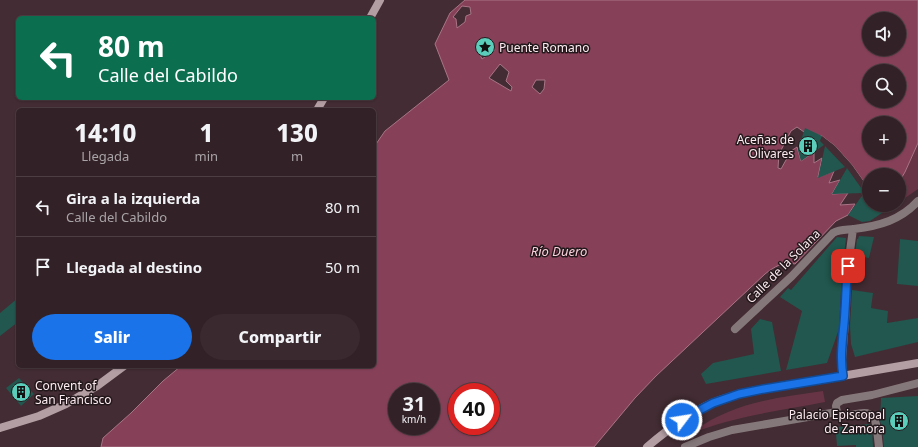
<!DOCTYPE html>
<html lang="es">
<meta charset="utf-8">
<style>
:root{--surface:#322126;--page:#3a292e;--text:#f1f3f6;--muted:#a8a3a7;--line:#4d3e43;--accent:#1a73e8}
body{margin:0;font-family:"Noto Sans",sans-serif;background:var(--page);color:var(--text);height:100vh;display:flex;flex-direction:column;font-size:15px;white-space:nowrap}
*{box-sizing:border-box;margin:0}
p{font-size:13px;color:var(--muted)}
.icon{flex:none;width:22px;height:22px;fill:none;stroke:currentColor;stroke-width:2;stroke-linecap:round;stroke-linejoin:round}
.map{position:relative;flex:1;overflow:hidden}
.sheet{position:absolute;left:16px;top:108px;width:360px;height:260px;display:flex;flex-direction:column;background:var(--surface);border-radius:6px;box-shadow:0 1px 3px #0004,0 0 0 1px var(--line)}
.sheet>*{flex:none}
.hud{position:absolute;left:16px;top:16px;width:360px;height:84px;border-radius:6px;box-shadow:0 1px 3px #0004,0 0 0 1px var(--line);background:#0b6e4f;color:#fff;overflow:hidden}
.tools{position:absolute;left:862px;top:12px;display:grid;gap:8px}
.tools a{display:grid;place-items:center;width:44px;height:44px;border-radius:50%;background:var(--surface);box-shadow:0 1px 3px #0004,0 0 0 1px var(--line);font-size:20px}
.speed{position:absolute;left:388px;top:383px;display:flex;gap:8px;font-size:20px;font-weight:700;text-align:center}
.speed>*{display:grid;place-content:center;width:52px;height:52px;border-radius:50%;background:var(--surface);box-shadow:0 1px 3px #0004,0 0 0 1px var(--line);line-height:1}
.speed small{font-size:10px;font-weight:400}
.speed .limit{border:6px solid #d22;background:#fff;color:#111}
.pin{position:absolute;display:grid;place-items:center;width:34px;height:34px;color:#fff;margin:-17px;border-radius:8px;box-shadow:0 2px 6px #0006}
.me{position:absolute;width:44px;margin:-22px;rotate:59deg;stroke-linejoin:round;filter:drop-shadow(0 0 3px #0008)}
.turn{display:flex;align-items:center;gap:14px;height:84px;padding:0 16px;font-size:18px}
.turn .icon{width:52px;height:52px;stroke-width:2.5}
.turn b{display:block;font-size:28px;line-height:34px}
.eta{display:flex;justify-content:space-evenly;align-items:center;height:68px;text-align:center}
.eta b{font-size:24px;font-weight:800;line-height:28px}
.action{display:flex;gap:8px;margin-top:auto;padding:8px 16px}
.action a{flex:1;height:46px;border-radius:24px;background:var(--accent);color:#fff;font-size:16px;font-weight:800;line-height:46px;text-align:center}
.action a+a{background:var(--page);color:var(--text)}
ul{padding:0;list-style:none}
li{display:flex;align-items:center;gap:12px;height:60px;padding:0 16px;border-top:1px solid var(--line)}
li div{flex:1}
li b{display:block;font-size:15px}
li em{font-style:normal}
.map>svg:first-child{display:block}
.green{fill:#673445}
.water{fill:#864159;stroke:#a97486;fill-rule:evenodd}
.pier{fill:#432c33}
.building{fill:#21574e}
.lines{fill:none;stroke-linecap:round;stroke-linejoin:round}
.street{stroke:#85787b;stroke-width:8}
.secondary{stroke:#b39ea4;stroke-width:8}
.route-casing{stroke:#114b97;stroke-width:10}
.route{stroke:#1a73e8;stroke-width:7}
.labels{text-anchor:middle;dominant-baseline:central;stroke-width:3;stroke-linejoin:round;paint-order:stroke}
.poi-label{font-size:12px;fill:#fcebf0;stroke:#23181b;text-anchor:start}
.street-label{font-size:12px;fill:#fcebf0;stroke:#23181b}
.water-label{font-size:13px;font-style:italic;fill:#fbd0dc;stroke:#23181b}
</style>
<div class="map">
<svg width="918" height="447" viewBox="0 0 918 447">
<rect width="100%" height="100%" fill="#432c33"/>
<path class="green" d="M918,143V189L905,198L899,192V182L905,172Z
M823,391L825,402C778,411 729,417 685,436C699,427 713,418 728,412C758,399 791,396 823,391Z"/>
<path class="water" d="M465,0H918V143L905,172L899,182V175H869V189L852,165L835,146L822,136L804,132L797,127L791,131L779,154L778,168L781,169L791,151L797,147L801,161L814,152V163L822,158L818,177L834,171L829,183L840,180L832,194L848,193L840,205L855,204L848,215L836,221L795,264C783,261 774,267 765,274L656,376L635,398L594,447H101L103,438L131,413L163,381L181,366H374V147L385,131L449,80L435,44L450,13ZM462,6L470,7L471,14L466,16L465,22L457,28L456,19L453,17ZM869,19H899V49H869ZM487,38L495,50L482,59L476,45ZM500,64L509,72L506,81L512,87L511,91L489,78ZM869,71H899V101H869ZM536,80H545L544,89L540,94L532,87ZM869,123H899V153H869ZM397,392H431V426H397ZM457,392H491V426H457Z"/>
<path class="pier" d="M822,136L835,146L852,165L869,189V191L868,190L850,167L833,148L821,138Z"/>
<path class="building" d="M805,128L822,136L820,141L824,145L801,161L798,150Z
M825,146L845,167L818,178Z
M847,168L864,192L869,185V205H894L870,221L862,222L848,215L864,193L832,194Z
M859,236L874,237L869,258L855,255L857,239H858Z
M837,237L846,238L842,272L839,329L827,363L786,370L802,311L780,297L788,288L791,290Z
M900,239L918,241V286L897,284Z
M852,290L873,293L871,308L888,311L887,323L918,318V342L855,357L851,344L850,326Z
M18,298V322L0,336V313Z
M760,319L772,322L781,371L706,384L701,374L713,363L754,354L751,329Z
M19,378L34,394L21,406L6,388Z
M918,396V447H884L882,428L880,421L881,398Z
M870,424L872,427L873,447H856V445L837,446L836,434H838L837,427Z"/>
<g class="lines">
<path class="street" d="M735,329L792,276L833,233C840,229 847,230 854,229C879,226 901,220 918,201
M843,376L842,360L846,309L847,273L853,229
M876,424C870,397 837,431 836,406L837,403L842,400L872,395L918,383
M877,429L879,447
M685,447L709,437L732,430L837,412"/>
<path class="secondary" d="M370,18L380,0
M317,110L324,98
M0,428L39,416L66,404L97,386L124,366
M647,447C667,430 688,414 712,403C740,391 771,388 801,383C840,376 879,370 918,363"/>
</g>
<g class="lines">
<g class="route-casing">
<path id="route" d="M682,420L698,411L713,403L739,394L764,389L843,376C839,354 844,332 845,310C846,296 846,281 848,266"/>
</g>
<use href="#route" class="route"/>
</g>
<defs>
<g id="sight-disc" transform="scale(1)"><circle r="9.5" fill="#5bcebb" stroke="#23181b"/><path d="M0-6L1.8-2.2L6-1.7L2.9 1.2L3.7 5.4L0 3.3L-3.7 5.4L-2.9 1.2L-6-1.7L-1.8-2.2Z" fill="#111"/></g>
<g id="building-disc" transform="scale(1)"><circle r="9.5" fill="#5bcebb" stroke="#23181b"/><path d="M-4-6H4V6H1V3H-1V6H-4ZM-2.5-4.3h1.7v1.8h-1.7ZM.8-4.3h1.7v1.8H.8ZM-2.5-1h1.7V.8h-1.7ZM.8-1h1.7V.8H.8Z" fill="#111"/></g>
</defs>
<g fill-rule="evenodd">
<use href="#sight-disc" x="485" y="47"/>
<use href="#building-disc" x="808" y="146"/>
<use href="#building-disc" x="21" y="392"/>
<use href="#building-disc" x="899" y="421"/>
</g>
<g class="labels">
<g class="poi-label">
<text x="499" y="47">Puente Romano</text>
<text x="794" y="139" text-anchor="end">Aceñas de<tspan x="794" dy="14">Olivares</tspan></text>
<text x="35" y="385">Convent of<tspan x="35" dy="14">San Francisco</tspan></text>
<text x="885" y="414" text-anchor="end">Palacio Episcopal<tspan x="885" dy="14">de Zamora</tspan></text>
</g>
<g class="street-label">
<text transform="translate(783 266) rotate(-45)">Calle de la Solana</text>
</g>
<g class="water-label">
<text x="559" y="251">Río Duero</text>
</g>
</g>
</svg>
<div class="tools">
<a><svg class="icon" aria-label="sound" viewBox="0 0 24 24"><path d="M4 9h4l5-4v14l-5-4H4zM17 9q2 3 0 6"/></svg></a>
<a><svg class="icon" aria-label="search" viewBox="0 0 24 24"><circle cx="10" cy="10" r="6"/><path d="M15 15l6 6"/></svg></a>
<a>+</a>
<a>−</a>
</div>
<div class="speed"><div>31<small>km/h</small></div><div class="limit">40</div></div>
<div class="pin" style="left:848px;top:266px;background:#d93025"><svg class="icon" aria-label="arrive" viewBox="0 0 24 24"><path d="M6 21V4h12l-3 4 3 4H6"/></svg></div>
<svg class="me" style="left:682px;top:420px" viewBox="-20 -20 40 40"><circle r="17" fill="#1a73e8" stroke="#fff" stroke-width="3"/><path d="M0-11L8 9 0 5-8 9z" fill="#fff"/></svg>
<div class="hud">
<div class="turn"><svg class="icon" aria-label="left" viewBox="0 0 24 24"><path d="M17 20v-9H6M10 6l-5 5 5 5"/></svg><div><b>80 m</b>Calle del Cabildo</div></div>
</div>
<section class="sheet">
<div class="eta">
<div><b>14:10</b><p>Llegada</p></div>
<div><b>1</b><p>min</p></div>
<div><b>130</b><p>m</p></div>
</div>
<ul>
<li><svg class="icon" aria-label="left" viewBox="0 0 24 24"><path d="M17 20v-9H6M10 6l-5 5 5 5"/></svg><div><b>Gira a la izquierda</b><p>Calle del Cabildo</p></div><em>80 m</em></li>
<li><svg class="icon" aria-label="arrive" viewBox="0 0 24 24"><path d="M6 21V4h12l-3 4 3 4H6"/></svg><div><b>Llegada al destino</b></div><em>50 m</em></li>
</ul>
<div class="action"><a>Salir</a><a>Compartir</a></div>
</section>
</div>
